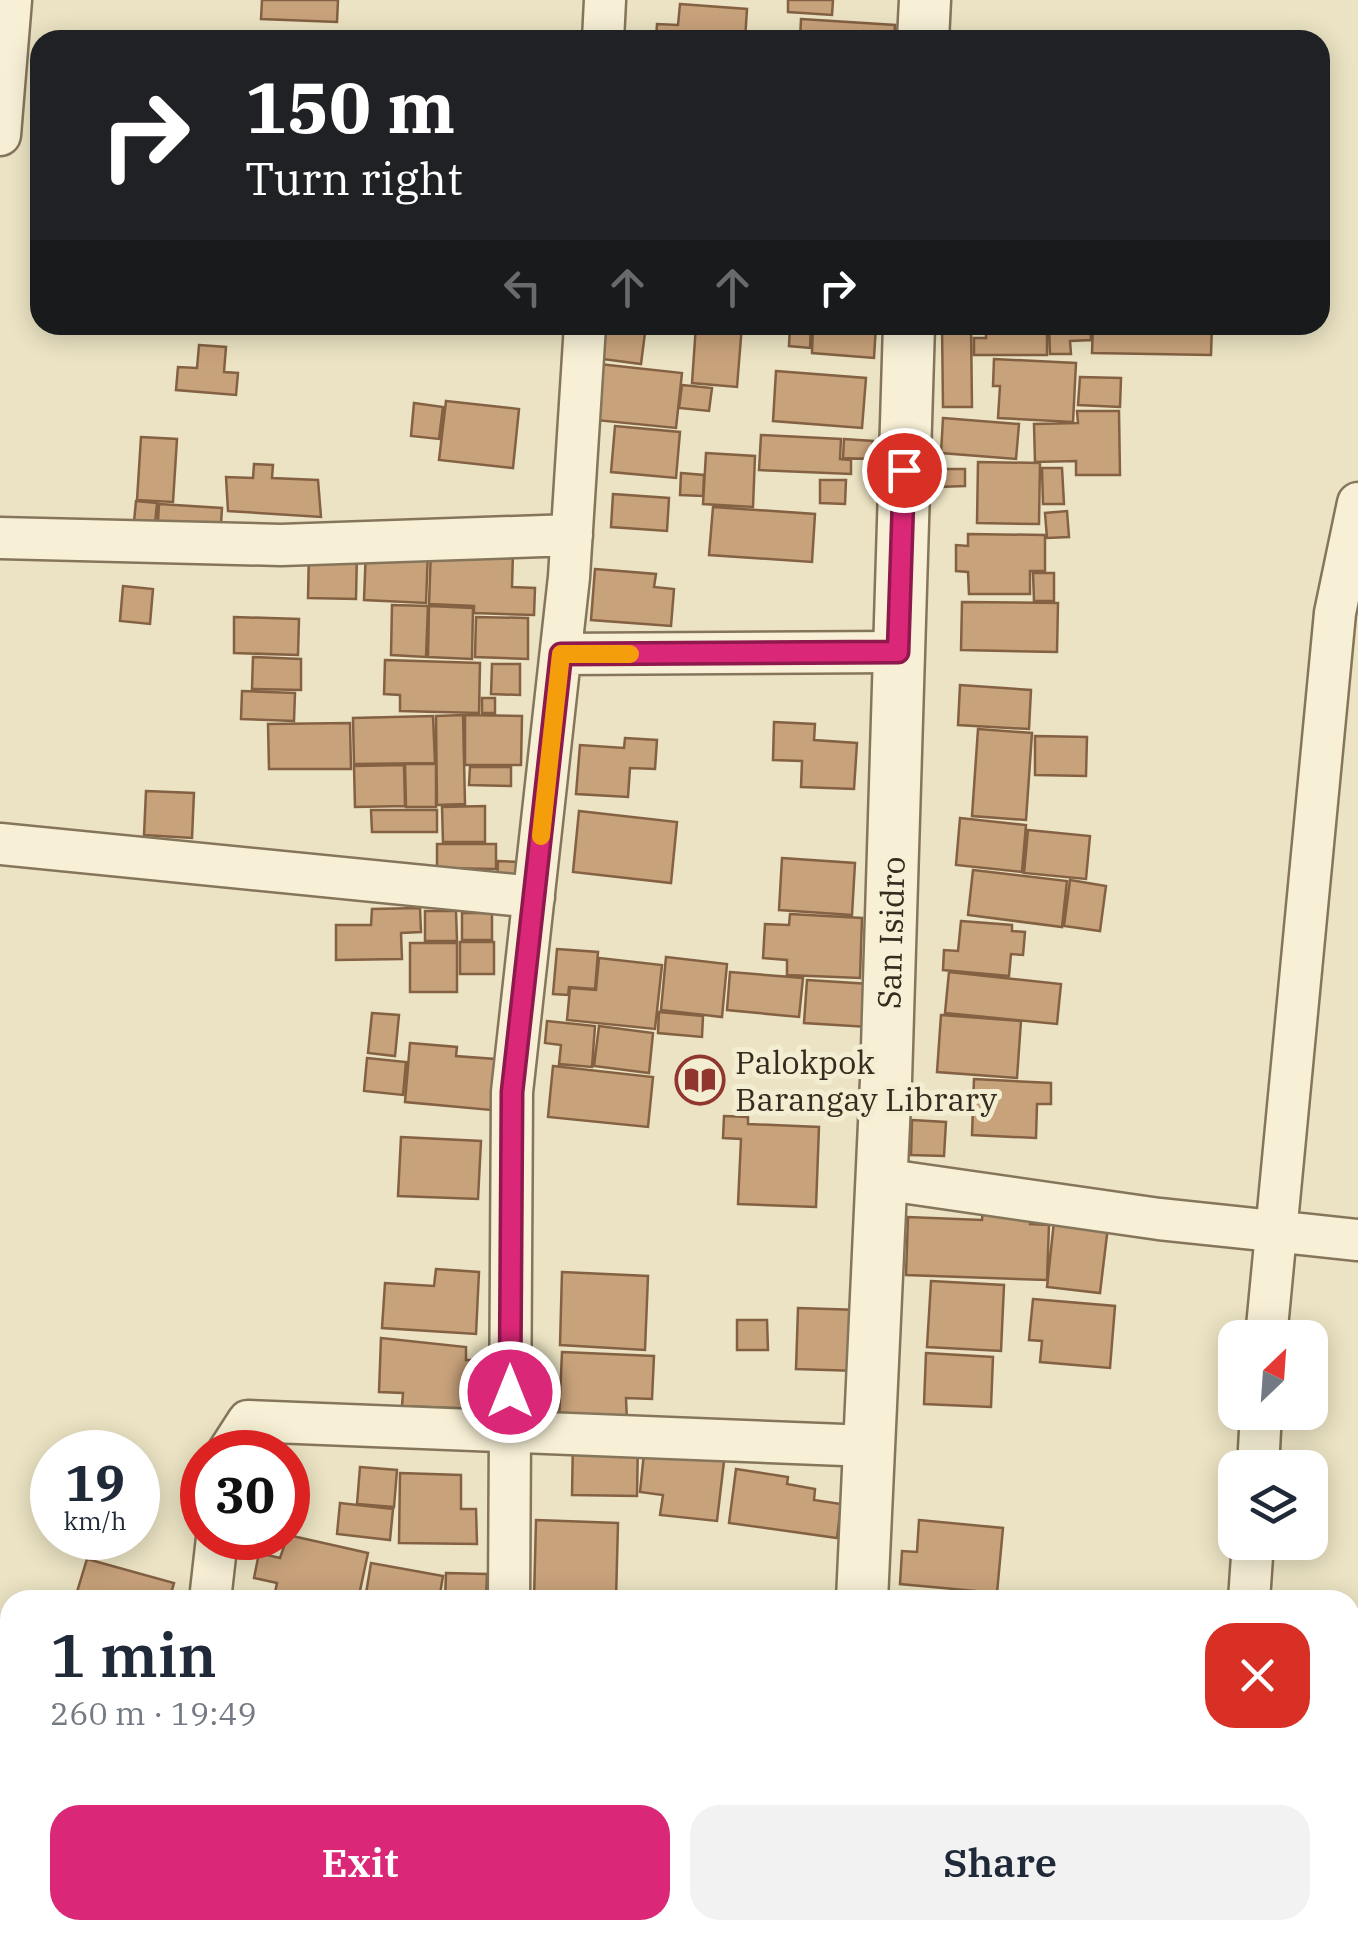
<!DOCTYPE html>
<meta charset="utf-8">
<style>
:root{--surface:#fff;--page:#f2f2f3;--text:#1f2937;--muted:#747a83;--accent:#db2777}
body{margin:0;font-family:"IBM Plex Serif",serif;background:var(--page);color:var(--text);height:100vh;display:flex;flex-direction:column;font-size:38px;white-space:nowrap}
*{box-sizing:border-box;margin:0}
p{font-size:32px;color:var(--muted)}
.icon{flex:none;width:55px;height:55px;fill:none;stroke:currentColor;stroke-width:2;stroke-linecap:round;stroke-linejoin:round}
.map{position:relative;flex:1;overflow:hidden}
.panel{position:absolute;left:0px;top:1590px;width:1360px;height:350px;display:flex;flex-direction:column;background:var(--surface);border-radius:30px 30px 0 0;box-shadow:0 5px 25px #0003}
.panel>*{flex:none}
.banner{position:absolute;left:30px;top:30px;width:1300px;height:305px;border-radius:30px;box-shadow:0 5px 25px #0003;background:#202124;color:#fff;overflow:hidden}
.needle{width:65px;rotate:25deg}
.controls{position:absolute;left:1218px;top:1320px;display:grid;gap:20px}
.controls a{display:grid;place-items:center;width:110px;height:110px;border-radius:20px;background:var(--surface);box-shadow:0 5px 25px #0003;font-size:50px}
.speed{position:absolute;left:30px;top:1430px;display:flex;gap:20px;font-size:50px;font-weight:700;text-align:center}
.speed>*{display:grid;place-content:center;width:130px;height:130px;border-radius:50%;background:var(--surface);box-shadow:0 5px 25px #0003;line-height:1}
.speed small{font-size:25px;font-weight:400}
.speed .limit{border:15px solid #d22;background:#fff;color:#111}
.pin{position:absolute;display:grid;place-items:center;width:85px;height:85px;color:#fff;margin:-42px;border:5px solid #fff;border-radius:50%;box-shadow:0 2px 10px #0007}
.me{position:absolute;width:110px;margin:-55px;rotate:0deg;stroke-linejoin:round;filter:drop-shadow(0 0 8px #0008)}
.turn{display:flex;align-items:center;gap:35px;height:210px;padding:0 50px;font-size:45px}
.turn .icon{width:130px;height:130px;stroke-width:2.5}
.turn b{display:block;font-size:70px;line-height:85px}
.lanes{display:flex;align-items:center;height:95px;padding:0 50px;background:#0003;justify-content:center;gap:50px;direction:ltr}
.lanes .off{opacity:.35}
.round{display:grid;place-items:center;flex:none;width:105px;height:105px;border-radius:30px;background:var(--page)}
.headline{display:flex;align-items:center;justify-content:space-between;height:170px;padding:0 50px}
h1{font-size:60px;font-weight:600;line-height:75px}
.cta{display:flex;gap:20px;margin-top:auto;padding:20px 50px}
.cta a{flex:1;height:115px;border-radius:30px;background:var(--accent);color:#fff;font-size:40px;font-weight:600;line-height:115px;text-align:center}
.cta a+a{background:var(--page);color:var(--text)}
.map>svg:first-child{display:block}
.building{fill:#c8a27b;stroke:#836142;stroke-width:2.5}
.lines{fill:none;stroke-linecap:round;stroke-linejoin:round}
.minor-casing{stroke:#85755b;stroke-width:45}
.tertiary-casing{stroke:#85755b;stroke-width:55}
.secondary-casing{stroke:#66563e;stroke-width:60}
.minor{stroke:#f7f0d6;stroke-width:40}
.tertiary{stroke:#f7f0d6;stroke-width:50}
.secondary{stroke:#f7f0d6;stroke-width:55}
.route-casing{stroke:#8e194d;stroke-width:25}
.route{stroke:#db2777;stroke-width:18}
.slow{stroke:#f59e0b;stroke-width:18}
.labels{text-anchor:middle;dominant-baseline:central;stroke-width:10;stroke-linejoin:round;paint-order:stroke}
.street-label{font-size:32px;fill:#352b1e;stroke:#f3edd2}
.poi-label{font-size:32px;fill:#352b1e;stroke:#f3edd2;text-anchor:start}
</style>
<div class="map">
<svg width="1358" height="1940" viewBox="0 0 1358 1940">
<rect width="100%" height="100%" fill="#ebe3c3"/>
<path class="building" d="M262,0H338L337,22L261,19Z
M788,0H833L832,15L788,12Z
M680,4L747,9L745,40H656L657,24L678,25Z
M801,19L895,25L894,40H800Z
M599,325H646L641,364L595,358Z
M696,325H742L737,387L692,383Z
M790,325H811L810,348L789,346Z
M813,325H876L874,358L812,353Z
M942,325H971L972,407H943Z
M986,325H1047V355H974V338H986Z
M1049,325H1090L1091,340L1070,341L1071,354H1050Z
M1093,325H1212L1211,355L1092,353Z
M199,345L226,347L224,372L238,373L236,395L176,390L178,367L197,368Z
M994,359L1076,363L1073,422L998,418L1000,386H993Z
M590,363L682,373L676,428L585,419Z
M776,371L866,378L862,428L773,421Z
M1080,377L1121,378L1120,407L1078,405Z
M682,385L712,388L709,411L679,408Z
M446,401L519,409L513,468L439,460Z
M414,403L443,407L439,439L411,436Z
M1077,411H1119L1120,475H1076V461L1035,462L1034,424L1078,423Z
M943,418L1019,424L1016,459L941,453Z
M615,426L680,432L676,478L611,472Z
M761,435L841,439L840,459L851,460V474L759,470Z
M141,437L177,439L173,502L137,500Z
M844,439L873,441L871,459L843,458Z
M706,453L755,456L753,507L703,504Z
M978,462L1040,463L1039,524L977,523Z
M254,464L273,465L272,478L318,480L321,517L228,511L226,477L253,478Z
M1042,468H1062L1064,504H1043Z
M938,469H965V486L938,487Z
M681,473L704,475L703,496L680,495Z
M820,480H846L845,504L820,503Z
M613,494L669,498L667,531L611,527Z
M136,501L157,503L154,534L133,532Z
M159,504L222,508L220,540L157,537Z
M713,507L815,514L812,562L709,555Z
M1067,511L1069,537L1047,538L1045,513Z
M968,534L1045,535V571H1030V594H969L968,572L956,571V545L968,546Z
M366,549L428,551L426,603L364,600Z
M431,549L513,552L512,587L535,588L534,615L474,613V606L429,604Z
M309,550L357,551L356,599L308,598Z
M595,569L656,574L654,587L674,589L671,626L591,620Z
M1033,573H1054V601H1034Z
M123,586L153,589L150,624L120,621Z
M962,602L1058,603L1057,652L961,650Z
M392,605L428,606L426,657L391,655Z
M429,606L473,608L472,659L428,657Z
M234,617L299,619L298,655L234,653Z
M476,617L528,618V659L475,657Z
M253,657L301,659V690L252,689Z
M385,660L480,663L479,713L400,711V695L384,694Z
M492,664H520V695L491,694Z
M960,685L1031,690L1029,729L958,725Z
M242,691L295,693L294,721L241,719Z
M482,698H495V713H482Z
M463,715L465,804L437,805L436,716Z
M465,715L522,716L521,765H465Z
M433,716L435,763L354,764L353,718Z
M774,722L815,724L814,740L857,743L854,789L801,787L802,761L773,760Z
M350,723L351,769H269L268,724Z
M978,729L1032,733L1026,820L972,816Z
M1035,736L1087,737L1086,776L1035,775Z
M625,738L657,740L655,769L630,768L628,797L576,794L580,745L624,748Z
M405,764H436V807H406Z
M404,765L405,806L355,807L354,766Z
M470,767H511V786L469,785Z
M146,791L194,793L192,838L144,835Z
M485,806V842H443L442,807Z
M371,810H437V832H372Z
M579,811L677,822L671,883L573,872Z
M960,818L1026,825L1022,872L956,865Z
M1028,830L1090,836L1086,879L1024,873Z
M437,844H496V869L437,868Z
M782,858L855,863L852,915L779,910Z
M498,861L519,862L518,890L497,889Z
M973,870L1067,881L1062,927L968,915Z
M1070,880L1106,886L1100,931L1064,926Z
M420,908L421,932L401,933L402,959L336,960V925H371L372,909Z
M425,911H456L457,941H425Z
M462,913H492V940H462Z
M790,914L862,918L860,978L787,975V960L763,958L765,924L789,925Z
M961,921L1012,925V931L1025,932L1023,955L1011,954L1009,976L943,970L944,950L958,951Z
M460,942H494V974H460Z
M410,943H457V992H410Z
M557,949L598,952L595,989L569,987L568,995L553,994Z
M666,957L727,964L722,1017L661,1010Z
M599,958L662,965L655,1029L567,1020L570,988L596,990Z
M730,972L803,978L799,1017L727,1010Z
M949,972L1061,984L1057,1024L945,1013Z
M807,980L870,984L868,1027L804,1023Z
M659,1012L703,1016L702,1037L658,1033Z
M372,1013L399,1015L395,1056L368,1053Z
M941,1015L1021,1021L1017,1078L937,1072Z
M547,1021L595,1026L592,1067L559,1064L561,1045L545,1043Z
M599,1026L653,1033L649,1073L594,1066Z
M410,1043L457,1047L456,1056L495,1059L491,1110L405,1102Z
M367,1058L406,1062L403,1095L364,1091Z
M553,1066L653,1077L648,1127L548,1117Z
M974,1079L1051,1083V1104H1037L1036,1138L972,1135Z
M724,1116L748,1117V1124L819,1127L816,1207L738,1204L741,1139L723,1138Z
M912,1120L946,1122L944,1156L911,1155Z
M401,1137L481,1141L478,1199L398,1196Z
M983,1208L1031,1210L1030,1224L1049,1225L1047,1280L906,1275L908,1217L982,1220Z
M1055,1212L1109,1218L1100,1293L1047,1287Z
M436,1269L479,1272L476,1334L382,1328L385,1283L434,1286Z
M562,1272L648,1276L645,1350L560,1345Z
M931,1281L1004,1285L1001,1351L927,1347Z
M1033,1299L1115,1306L1110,1368L1040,1362L1042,1341L1029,1340Z
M798,1308L859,1310L858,1371L796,1369Z
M737,1320H767L768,1350H737Z
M381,1338L466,1347V1360H479L478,1409L402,1406L403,1393L379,1392Z
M562,1352L654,1356L652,1399L626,1398L627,1422L559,1421Z
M926,1353L993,1357L991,1407L924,1404Z
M573,1438L638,1439L637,1496L572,1495Z
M645,1443L725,1453L717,1521L660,1515L663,1495L640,1492Z
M360,1467L397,1470L394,1507L357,1504Z
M736,1469L788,1477L787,1484L815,1489L814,1500L841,1504L837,1538L729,1523Z
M400,1473L461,1475V1509H476L477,1544L399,1543Z
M340,1503L393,1509L390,1540L337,1534Z
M536,1520L618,1523L616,1600H534Z
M919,1520L1003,1528L997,1593L900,1584L902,1551L917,1552Z
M288,1535L368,1553L358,1600L284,1599L274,1597L277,1583L254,1578L259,1553L280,1558Z
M87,1559L174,1583L169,1600H105L77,1592Z
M371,1563L443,1576L439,1600H365Z
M446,1573L487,1574L486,1600H445Z
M8,1626H10V1714L0,1713V1648H5Z
M0,1805L10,1807V1843L0,1841Z
M54,1930H166L165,1940H52Z
M176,1930H287L286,1940H175Z
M406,1930H445L444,1939L406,1934Z
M448,1930H476L475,1940L447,1937Z
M570,1930H627L626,1940H569Z
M658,1930H738L737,1940H657Z
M743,1930H802L801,1940H742Z
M877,1930H979L978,1940H876Z
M981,1930H1065L1064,1940H980Z"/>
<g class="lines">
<g class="minor-casing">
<path id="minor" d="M603,40L605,0
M0,135L11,0
M0,538L281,545L572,535
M561,654L898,652
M0,844L534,897
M881,1179L1159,1219L1358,1240
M1266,1338L1335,613L1358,503
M228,1452L248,1421L869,1446
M1258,1468L1261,1412
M210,1600L217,1538
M509,1600L512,1092L569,577L585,325
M1249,1600L1253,1542
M1350,1811L1358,1810
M28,1940L30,1930
M501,1940L502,1930"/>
</g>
<g class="tertiary-casing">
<g id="tertiary">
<path d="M923,40L925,0"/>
<path id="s1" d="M862,1600L886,1080L909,325"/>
</g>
</g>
<g class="secondary-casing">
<path id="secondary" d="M0,1781L10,1783
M839,1940V1930"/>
</g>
<use href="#minor" class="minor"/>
<use href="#tertiary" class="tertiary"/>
<use href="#secondary" class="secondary"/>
</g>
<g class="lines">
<g class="route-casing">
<path id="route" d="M510,1392L512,1092L561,654L898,652L904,470"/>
</g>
<use href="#route" class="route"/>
<path class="slow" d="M541,836L561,654H630"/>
</g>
<defs>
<g id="library-ring" transform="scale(2.5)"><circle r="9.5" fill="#f3edd2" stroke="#90362e" stroke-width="1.5"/><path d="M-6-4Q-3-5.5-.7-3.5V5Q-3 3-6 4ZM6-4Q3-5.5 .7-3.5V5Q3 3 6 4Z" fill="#90362e"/></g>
</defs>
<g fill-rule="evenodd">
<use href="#library-ring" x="700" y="1080"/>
</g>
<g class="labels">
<g class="street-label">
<text stroke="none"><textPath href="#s1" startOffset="668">San Isidro</textPath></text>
</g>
<g class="poi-label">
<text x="735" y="1062">Palokpok<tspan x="735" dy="37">Barangay Library</tspan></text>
</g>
</g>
</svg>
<div class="controls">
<a><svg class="needle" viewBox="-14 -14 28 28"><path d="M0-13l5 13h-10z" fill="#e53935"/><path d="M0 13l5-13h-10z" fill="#747a83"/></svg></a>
<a><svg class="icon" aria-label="layers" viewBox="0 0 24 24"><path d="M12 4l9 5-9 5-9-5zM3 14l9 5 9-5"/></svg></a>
</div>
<div class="speed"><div>19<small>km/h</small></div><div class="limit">30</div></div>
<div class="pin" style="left:904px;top:470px;background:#d93025"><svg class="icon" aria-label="arrive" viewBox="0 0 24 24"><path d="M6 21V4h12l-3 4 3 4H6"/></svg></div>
<svg class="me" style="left:510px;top:1392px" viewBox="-20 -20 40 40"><circle r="17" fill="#db2777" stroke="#fff" stroke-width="3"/><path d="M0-11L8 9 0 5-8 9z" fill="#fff"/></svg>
<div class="banner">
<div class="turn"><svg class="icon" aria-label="right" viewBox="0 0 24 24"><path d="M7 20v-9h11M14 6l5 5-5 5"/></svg><div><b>150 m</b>Turn right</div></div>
<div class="lanes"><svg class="icon off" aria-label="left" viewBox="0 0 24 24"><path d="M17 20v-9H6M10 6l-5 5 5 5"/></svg><svg class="icon off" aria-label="ahead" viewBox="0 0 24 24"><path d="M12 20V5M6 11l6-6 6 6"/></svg><svg class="icon off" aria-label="ahead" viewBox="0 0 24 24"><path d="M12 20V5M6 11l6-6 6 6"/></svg><svg class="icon" aria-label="right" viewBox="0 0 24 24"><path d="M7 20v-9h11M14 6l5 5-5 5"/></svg></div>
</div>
<section class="panel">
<div class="headline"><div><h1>1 min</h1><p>260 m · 19:49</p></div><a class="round" style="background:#d93025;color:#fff"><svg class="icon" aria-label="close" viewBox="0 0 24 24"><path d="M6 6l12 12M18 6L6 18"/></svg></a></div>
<div class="cta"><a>Exit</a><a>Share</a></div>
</section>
</div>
